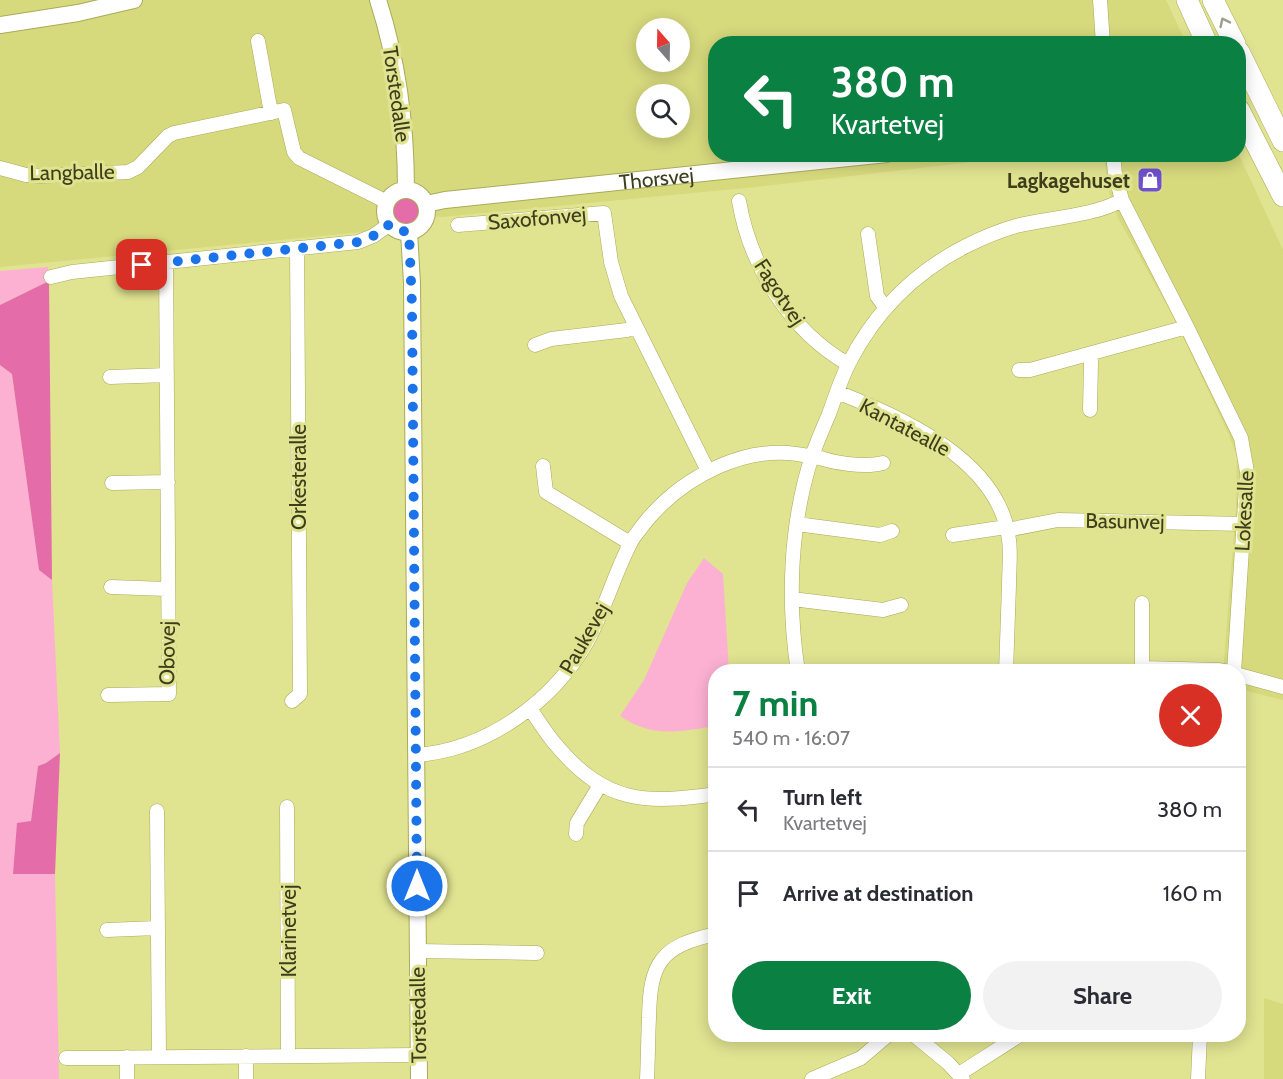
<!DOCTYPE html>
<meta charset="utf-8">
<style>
:root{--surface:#fff;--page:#f2f2f3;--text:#2b2b33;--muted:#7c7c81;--line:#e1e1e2;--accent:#0b8043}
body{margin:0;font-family:Cabin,sans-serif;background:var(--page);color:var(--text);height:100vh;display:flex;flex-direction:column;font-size:22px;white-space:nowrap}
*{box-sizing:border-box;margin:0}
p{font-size:20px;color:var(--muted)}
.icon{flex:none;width:33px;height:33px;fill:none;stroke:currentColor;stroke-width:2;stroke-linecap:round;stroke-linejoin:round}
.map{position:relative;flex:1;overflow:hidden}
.panel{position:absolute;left:708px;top:664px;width:538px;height:378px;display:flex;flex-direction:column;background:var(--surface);border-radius:24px;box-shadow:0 3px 15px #0003}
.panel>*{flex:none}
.hud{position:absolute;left:708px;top:36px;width:538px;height:126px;border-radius:24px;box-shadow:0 3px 15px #0003;background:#0b8043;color:#fff;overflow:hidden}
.needle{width:39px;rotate:340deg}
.controls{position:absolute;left:636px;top:18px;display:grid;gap:12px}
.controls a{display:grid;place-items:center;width:54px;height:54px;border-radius:50%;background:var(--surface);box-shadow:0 3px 15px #0003;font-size:30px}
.pin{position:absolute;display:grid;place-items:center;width:51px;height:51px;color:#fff;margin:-26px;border-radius:12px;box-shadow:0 3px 9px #0006}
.me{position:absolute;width:66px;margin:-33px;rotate:0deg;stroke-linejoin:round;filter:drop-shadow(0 0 4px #0008)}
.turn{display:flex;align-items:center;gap:21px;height:126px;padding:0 24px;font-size:27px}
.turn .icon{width:78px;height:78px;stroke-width:2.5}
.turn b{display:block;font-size:42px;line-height:51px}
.round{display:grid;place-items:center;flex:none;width:63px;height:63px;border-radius:32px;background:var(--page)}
.overview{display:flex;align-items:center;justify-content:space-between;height:102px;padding:0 24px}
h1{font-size:36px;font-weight:700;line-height:45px;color:var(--accent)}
.cta{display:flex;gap:12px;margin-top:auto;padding:12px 24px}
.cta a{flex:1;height:69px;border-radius:36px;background:var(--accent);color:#fff;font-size:24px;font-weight:700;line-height:69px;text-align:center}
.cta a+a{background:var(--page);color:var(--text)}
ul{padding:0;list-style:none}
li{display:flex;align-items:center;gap:18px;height:84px;padding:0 24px;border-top:2px solid var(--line)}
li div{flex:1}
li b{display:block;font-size:22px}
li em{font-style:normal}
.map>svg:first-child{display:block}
.built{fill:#d6d97c;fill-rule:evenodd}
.green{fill:#fcb1d3}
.forest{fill:#e36ca9}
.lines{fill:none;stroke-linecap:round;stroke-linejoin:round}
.minor-casing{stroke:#a9ab59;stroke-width:15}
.tertiary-casing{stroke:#a9ab59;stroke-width:18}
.primary-casing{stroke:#a9ab59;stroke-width:22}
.minor{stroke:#fff;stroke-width:14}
.tertiary{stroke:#fff;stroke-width:16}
.primary{stroke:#fff;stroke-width:21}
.oneway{stroke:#9e9e8d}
.route{stroke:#1a73e8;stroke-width:10;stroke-dasharray:0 18}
.labels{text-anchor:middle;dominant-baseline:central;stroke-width:6;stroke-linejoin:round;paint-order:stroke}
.street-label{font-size:21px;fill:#3d3e1b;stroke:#e0e390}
.poi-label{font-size:21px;font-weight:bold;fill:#3d3e1b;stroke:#e0e390;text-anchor:end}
</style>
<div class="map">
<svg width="1283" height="1079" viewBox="0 0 1283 1079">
<rect width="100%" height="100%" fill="#e0e390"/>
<path class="built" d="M0,0H1166L1186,43L716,44V154L1034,155L755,187L442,217L410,213L363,232L0,267ZM646,28H680V62H646ZM646,94H680V128H646Z
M1104,155H1239L1283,250V700L1239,689V672H1223L1236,509L1237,456L1229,435L1174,318L1118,218L1109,193Z
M1264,998L1283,1004V1079H1264Z"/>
<path class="green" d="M48,267L49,281L0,305V271Z
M0,365L12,374L39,569L52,580L60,753L46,763L38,766L31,821L14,874H55L59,1079H0Z
M704,558L723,574L729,672H716L715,726C678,732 653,738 620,716L644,680L687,583Z"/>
<path class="forest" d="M391 210a15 15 0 1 1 30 0a15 15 0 1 1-30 0Z
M49,281L52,580L39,570L12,374L0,365V305Z
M60,753L55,874H13L17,823L31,821L38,766L46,763Z"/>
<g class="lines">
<g class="minor-casing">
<path id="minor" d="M1100,0L1103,44
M258,41L271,113
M1113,154L1115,174L1122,200L1187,327L1241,438L1247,472L1234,672
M0,168L26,175L41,176L128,172L138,167L168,136L174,133L284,110L294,152L299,158L387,202
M739,201C750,266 790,331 848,364
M458,225L604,213L611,262L621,296L708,471
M868,234L877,296L885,307
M51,277L72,272L358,242L373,236L390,224
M535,345L551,339L627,330L635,326
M1089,354L1091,362L1090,410
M1019,370H1030L1187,327
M110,377L167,375
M837,392C902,418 1000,460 1009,540C1011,554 1009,570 1009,585C1008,614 1007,643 1006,672
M812,455C831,463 864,468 883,463
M543,466L546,492L630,543
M112,483L168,482
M797,524L880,535L892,531
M1007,530L1058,520L1244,524
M953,535L1006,527
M111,587L167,589
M792,599L883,610L901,605
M1142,668L1218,670L1229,672
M798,672C787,601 790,524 812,456C817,442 823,428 829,414C835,397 841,379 849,363C875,312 915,272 966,246C982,238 999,231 1016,226C1047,218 1095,216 1122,200
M1142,672V603
M1239,675L1283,687
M108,695L169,694L166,262
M292,701L300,694L297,248
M530,709C539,721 547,735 557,746C606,804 646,804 716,794
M416,755C487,750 554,701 588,640C605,609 614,575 630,544C633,537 639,531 643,525C681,477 749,440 812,457
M287,807L288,1056
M157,811L159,1057
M576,834L577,823L600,785
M107,930L157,928
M417,951L537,953
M914,1035L948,1063L963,1079
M246,1056V1079
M127,1057V1079
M66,1058L418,1055
M959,1074L1020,1035
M647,1079C648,1059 648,1038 649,1018C650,963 660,946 716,934
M812,1079L861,1058L888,1035
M1198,1079L1200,1035"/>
</g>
<g class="tertiary-casing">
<g id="tertiary">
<path d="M378,0C398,62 406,125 406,190"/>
<path d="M0,25L78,13L134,0"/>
<circle cx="406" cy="211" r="21"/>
<path id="s1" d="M426,204L445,200L887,154"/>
<path d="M409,232L412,283L419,1079"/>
</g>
</g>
<g class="primary-casing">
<path id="primary" d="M1187,0L1207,44
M1213,0L1235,44
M1239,52L1283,141
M1239,110L1283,196"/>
</g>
<use href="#minor" class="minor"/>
<use href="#tertiary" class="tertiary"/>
<use href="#primary" class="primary"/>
</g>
<defs><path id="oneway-chevron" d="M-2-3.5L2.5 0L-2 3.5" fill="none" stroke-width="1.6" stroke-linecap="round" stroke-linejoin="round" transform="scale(1.5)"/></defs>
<use class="oneway" href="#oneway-chevron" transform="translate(1224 22) rotate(-116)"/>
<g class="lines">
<path class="route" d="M142,265L358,242L373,236L390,224L402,231L409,232L412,306L417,886"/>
</g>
<defs>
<g id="shop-square" transform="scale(1.35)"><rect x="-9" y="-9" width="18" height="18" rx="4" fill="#6f51cb" stroke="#e0e390"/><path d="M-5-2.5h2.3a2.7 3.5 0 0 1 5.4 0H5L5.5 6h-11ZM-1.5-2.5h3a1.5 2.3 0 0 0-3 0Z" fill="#fff"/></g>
</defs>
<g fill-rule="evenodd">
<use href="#shop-square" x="1150" y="180"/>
</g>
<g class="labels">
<g class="street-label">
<text transform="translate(397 94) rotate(82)">Torstedalle</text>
<text transform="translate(72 172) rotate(-1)">Langballe</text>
<text stroke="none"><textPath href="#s1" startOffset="232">Thorsvej</textPath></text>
<text transform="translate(537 218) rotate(-5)">Saxofonvej</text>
<text transform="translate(780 292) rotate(57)">Fagotvej</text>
<text transform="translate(905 427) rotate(28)">Kantatealle</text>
<text transform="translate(298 477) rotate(-90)">Orkesteralle</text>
<text transform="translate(1244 511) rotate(-87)">Lokesalle</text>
<text transform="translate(1125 521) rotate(1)">Basunvej</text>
<text transform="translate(584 638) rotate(-60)">Paukevej</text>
<text transform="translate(167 653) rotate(-89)">Obovej</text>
<text transform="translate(288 931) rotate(-90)">Klarinetvej</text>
<text transform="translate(418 1015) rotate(-91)">Torstedalle</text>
</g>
<g class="poi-label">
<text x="1130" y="180">Lagkagehuset</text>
</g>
</g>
</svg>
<div class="controls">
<a><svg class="needle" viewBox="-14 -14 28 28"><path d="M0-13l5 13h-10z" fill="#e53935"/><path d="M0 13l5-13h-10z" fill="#7c7c81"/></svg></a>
<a><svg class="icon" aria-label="search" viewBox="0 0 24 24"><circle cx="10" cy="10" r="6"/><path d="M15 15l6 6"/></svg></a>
</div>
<div class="pin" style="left:142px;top:265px;background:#d93025"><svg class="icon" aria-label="arrive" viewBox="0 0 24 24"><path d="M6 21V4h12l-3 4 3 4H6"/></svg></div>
<svg class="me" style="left:417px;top:886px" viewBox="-20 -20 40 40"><circle r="17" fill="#1a73e8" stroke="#fff" stroke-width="3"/><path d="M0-11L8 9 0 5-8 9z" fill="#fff"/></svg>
<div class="hud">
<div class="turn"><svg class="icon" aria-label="left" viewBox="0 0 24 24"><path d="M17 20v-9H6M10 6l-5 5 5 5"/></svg><div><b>380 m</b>Kvartetvej</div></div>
</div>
<section class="panel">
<div class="overview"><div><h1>7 min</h1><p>540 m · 16:07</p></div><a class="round" style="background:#d93025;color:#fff"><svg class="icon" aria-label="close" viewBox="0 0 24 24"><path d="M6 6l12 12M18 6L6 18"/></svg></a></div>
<ul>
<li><svg class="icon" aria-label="left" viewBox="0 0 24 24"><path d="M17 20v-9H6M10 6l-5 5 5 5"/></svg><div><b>Turn left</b><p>Kvartetvej</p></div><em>380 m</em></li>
<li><svg class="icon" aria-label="arrive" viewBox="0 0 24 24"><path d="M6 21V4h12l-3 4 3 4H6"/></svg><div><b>Arrive at destination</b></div><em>160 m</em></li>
</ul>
<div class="cta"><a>Exit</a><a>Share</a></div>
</section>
</div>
